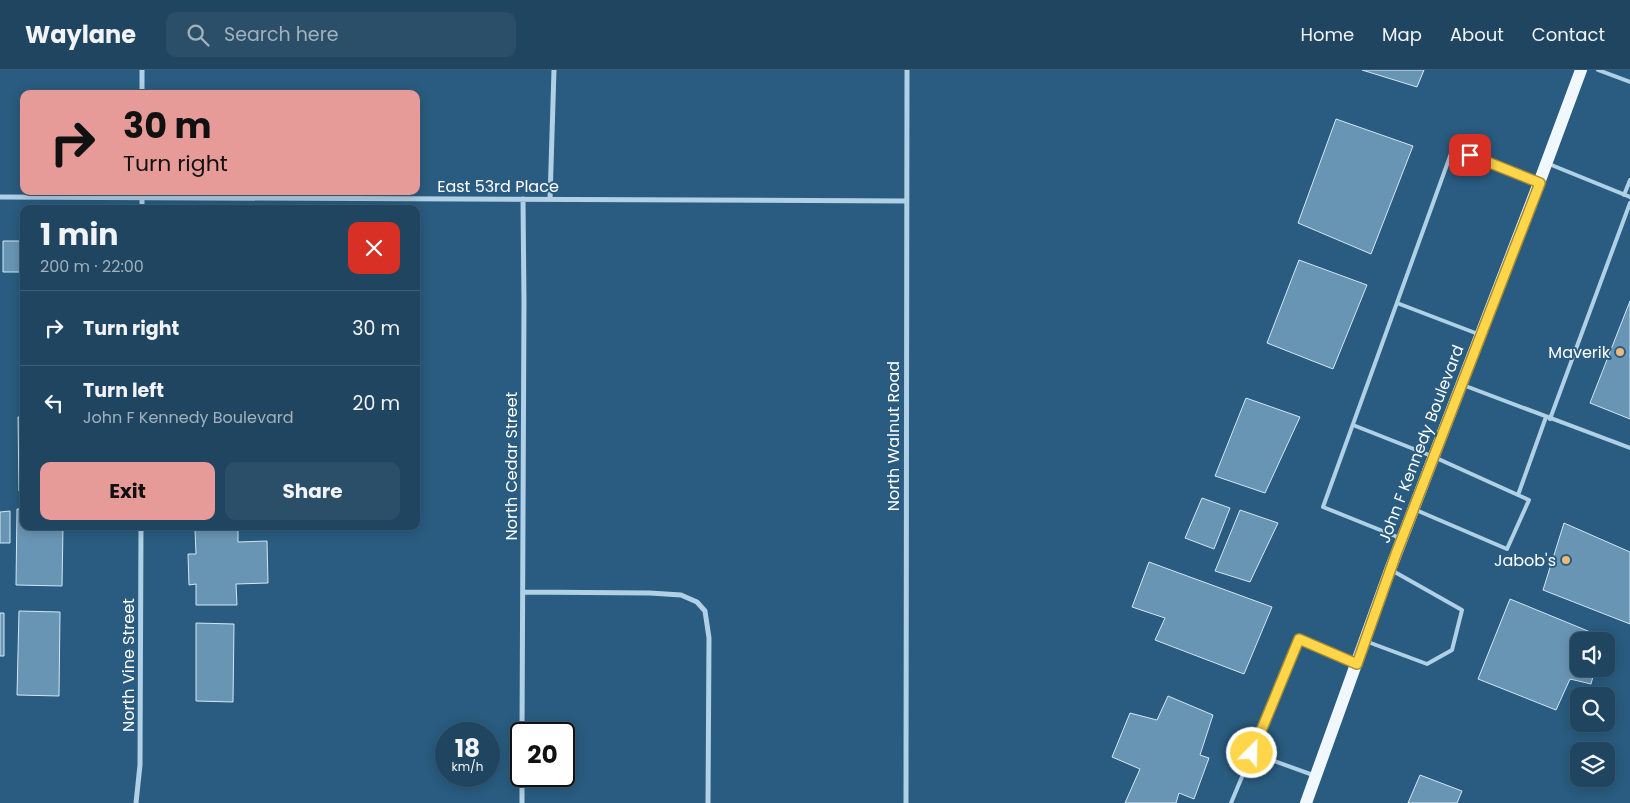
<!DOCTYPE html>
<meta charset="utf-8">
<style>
:root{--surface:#1f4560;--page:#2c4f69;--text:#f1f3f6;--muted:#a1b1bd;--line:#3c5d75;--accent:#e69b98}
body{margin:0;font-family:Poppins,sans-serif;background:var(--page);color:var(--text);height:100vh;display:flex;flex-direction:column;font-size:19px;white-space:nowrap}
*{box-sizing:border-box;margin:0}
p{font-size:16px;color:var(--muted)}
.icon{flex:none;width:28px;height:28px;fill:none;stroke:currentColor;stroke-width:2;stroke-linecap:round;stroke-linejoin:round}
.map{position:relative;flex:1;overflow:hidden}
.drawer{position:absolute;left:20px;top:135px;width:400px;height:325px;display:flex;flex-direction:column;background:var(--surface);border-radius:10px;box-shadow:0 2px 12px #0003,0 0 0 1px var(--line)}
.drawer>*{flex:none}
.guide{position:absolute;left:20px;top:20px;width:400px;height:105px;border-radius:10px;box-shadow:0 2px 12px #0003,0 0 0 1px var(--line);background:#e69b98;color:#111;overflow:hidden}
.buttons{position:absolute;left:1570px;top:562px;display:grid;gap:10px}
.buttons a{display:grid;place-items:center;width:45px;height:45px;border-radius:10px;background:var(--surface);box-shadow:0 2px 12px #0003,0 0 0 1px var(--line);font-size:25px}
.speed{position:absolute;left:435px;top:652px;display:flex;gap:10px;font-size:25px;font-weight:700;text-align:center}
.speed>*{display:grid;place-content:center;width:65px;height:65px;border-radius:50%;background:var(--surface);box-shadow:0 2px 12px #0003,0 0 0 1px var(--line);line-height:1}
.speed small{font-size:12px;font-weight:400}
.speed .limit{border:2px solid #111;border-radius:8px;background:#fff;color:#111}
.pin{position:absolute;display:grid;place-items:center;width:42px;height:42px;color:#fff;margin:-21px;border-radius:10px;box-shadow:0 2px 8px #0006}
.me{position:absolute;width:55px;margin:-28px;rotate:23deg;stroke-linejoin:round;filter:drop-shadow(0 0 4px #0008)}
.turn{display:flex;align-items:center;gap:18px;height:105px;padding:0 20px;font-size:22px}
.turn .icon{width:65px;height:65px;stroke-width:2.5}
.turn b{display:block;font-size:35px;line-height:42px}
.round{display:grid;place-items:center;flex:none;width:52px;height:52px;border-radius:10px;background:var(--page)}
.summary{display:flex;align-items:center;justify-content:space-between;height:85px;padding:0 20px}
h1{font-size:30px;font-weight:700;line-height:38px}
.button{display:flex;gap:10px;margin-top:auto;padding:10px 20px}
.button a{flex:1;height:58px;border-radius:10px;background:var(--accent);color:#111;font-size:20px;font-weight:700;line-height:58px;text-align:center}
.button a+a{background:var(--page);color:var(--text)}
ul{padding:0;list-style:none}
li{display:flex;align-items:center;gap:15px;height:75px;padding:0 20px;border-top:1px solid var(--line)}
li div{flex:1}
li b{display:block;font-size:19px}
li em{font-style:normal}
header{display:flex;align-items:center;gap:30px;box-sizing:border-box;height:70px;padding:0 25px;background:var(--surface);border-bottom:1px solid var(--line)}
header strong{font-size:24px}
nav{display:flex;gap:28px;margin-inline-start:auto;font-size:18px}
.search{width:350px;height:45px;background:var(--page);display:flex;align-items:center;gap:12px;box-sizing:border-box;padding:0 18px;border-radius:10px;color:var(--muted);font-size:19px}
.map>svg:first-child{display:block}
.building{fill:#6995b4;stroke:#d3e7f4}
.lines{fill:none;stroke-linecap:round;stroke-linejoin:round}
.service{stroke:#b0d0e5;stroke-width:4}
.minor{stroke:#b0d0e5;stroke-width:5}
.primary{stroke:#f0f7fd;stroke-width:12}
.route-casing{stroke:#a68a30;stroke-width:12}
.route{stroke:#ffd54a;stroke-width:9}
.poi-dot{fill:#ecb977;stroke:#295c80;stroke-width:2}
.labels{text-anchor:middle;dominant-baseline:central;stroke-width:4;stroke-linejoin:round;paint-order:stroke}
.street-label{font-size:16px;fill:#fff;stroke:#295c80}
.poi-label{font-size:16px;fill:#fff;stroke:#295c80;text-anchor:end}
</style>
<header>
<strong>Waylane</strong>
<div class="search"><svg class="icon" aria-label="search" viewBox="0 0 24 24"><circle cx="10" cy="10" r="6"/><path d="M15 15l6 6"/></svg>Search here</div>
<nav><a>Home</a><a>Map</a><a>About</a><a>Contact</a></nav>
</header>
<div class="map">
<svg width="1630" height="733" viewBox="0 0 1630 733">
<rect width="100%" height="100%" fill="#295c80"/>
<path class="building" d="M1362,0H1424L1417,17Z
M1336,49L1413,76L1371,184L1298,153Z
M3,171H24V202H3Z
M1299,190L1367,215L1333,299L1267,273Z
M1630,231V349L1590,333Z
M1246,328L1300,347L1265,423L1215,406Z
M18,347H24V421H19Z
M1202,428L1230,438L1214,479L1185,468Z
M17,439H24V456H63L62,516L16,515Z
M1240,440L1278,453L1250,512L1215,501Z
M10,441V473H0V442Z
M1564,453L1630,482V554L1543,520Z
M238,459V472L267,471L268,513L236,514L237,535H196V514L189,515L188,484H196L195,460Z
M1149,492L1272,537L1244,604L1155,570L1165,548L1132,537Z
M1510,529L1605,568L1604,571H1579V599H1595L1591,614L1570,609L1556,640L1478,609Z
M19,541L60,542L59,626L17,625Z
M0,543H4V586H0Z
M196,553L234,554L233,632L196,631Z
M1168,626L1213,645L1200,685L1209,688L1194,729L1179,723L1176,733H1125L1140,699L1112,687L1130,643L1157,650Z
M1420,705L1462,721L1457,733H1408Z"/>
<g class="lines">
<path class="service" d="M1598,0L1630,12
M1549,94L1630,127
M1624,125L1630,110
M1397,233L1478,264
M1463,315L1630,378
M1550,349L1630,133
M1353,355L1434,387L1529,430L1507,479L1416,440
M1518,425L1546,347
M1400,468L1323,437L1453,78L1537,112
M1368,572L1427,594L1452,580L1462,540L1393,501
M1252,683L1299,569L1355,593
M1231,733L1252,683L1313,705"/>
<path class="minor" d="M142,24V0
M0,127L906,131
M550,129L554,0
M142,139V121
M523,522L650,523L681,525L697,532L705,541L709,568L708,733
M522,664L524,232L523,129
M136,733L140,695L141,456
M522,733V706
M906,733L907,0"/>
<path class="primary" d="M1306,733L1390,500L1539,113L1581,0"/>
</g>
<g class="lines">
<g class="route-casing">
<path id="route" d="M1252,683L1299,569L1357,594L1396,484L1540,113L1470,85"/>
</g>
<use href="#route" class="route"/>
</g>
<g class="poi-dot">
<circle cx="1620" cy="282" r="5"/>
<circle cx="1566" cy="490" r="5"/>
</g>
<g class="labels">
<g class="street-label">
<text x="498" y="116">East 53rd Place</text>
<text transform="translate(893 366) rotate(-90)">North Walnut Road</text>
<text transform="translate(1421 374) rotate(-69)">John F Kennedy Boulevard</text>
<text transform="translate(511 396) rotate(-90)">North Cedar Street</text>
<text transform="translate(128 595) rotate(-90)">North Vine Street</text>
</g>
<g class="poi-label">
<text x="1610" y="282">Maverik</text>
<text x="1556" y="490">Jabob's</text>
</g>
</g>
</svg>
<div class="buttons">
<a><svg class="icon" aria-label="sound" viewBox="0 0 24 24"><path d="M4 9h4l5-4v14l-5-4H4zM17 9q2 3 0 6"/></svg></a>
<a><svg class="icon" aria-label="search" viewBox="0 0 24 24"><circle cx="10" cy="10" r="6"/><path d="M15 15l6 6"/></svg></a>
<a><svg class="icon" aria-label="layers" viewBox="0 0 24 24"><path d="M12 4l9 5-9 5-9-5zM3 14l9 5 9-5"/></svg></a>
</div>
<div class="speed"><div>18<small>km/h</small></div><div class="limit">20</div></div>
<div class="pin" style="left:1470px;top:85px;background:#d93025"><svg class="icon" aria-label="arrive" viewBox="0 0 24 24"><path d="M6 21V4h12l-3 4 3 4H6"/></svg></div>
<svg class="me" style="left:1252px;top:683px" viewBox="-20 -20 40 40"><circle r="17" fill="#ffd54a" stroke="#fff" stroke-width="3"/><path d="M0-11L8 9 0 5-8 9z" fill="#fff"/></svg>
<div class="guide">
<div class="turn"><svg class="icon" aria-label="right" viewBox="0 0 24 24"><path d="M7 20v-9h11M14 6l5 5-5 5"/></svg><div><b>30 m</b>Turn right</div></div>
</div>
<section class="drawer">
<div class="summary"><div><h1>1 min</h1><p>200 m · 22:00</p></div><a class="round" style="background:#d93025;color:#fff"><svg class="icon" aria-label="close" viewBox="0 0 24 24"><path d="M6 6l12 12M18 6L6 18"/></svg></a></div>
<ul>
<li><svg class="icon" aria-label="right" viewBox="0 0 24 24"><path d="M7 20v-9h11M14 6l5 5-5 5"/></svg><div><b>Turn right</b></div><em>30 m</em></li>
<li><svg class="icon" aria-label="left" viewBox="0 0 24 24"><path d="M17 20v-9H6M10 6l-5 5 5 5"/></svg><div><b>Turn left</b><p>John F Kennedy Boulevard</p></div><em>20 m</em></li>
</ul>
<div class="button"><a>Exit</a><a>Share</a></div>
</section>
</div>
